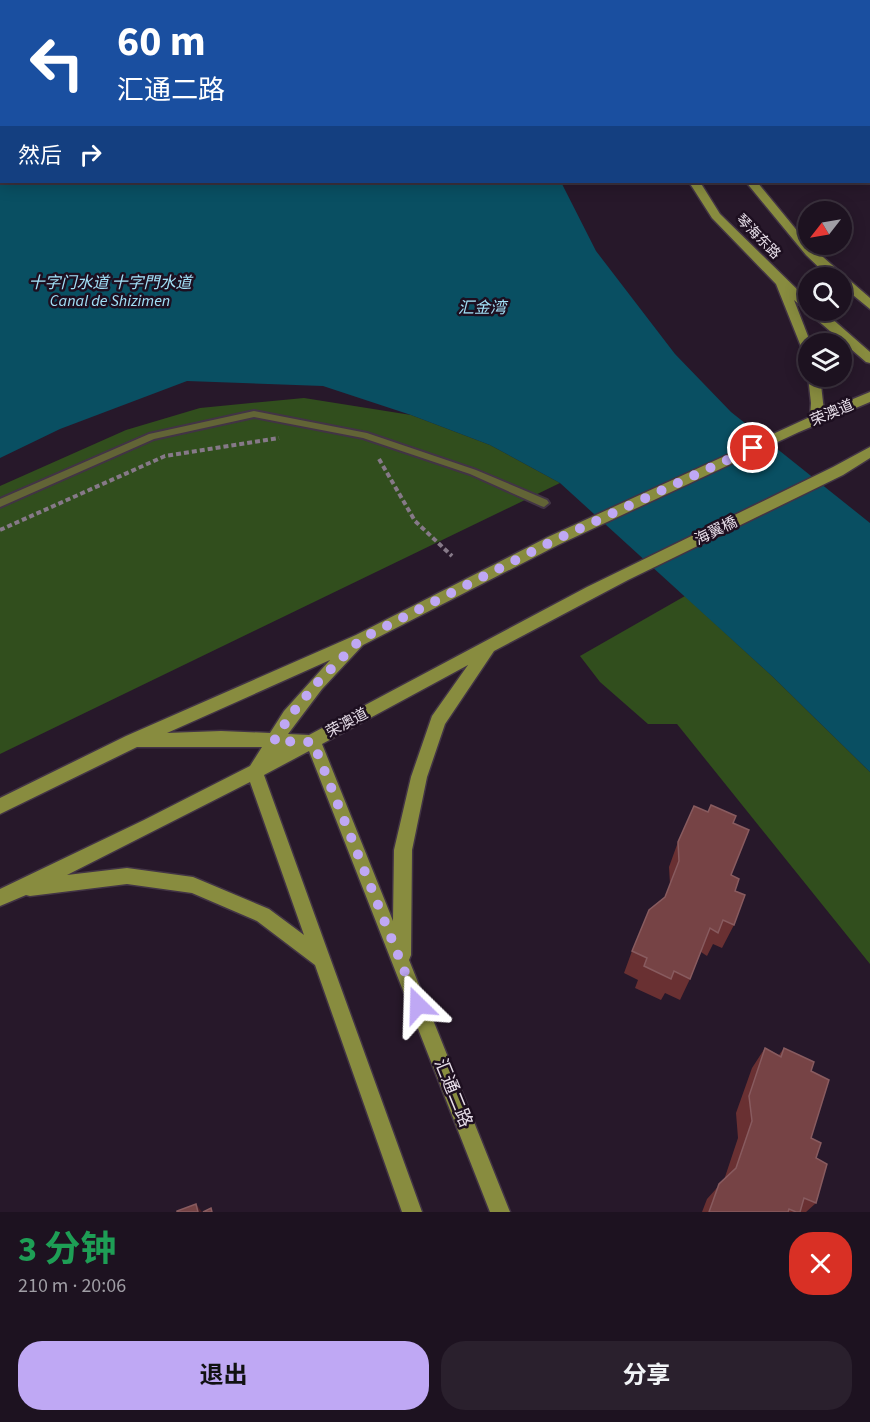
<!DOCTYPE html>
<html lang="zh">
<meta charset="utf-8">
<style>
:root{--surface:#1d1220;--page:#2a202d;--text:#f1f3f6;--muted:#a09ea5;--line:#3b323e;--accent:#bfa8f4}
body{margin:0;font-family:"Source Sans 3","Noto Sans SC",sans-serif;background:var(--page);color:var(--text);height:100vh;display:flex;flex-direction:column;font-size:22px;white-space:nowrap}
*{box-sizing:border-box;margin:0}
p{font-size:20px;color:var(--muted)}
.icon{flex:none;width:33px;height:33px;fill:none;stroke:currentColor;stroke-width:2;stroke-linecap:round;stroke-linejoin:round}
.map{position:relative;height:1212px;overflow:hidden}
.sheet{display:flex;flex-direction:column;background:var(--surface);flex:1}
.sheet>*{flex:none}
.banner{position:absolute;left:0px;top:0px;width:870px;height:183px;box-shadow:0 3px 15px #0003,0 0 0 2px var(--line);background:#1a4fa0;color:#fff;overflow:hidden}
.needle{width:39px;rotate:239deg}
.tools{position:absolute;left:798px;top:201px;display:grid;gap:12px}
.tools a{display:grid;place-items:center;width:54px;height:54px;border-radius:50%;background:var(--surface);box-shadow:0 3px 15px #0003,0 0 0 2px var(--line);font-size:30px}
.pin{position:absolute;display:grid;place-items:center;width:51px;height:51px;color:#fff;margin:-26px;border:3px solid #fff;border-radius:50%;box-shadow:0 2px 6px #0007}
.me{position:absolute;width:66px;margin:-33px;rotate:338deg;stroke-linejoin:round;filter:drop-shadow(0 0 4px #0008)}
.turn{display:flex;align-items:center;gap:21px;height:126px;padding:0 18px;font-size:27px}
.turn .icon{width:78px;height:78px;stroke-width:2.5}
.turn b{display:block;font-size:42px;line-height:51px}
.then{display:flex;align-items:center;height:57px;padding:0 18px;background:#0003;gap:12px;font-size:22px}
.round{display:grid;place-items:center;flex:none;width:63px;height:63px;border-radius:24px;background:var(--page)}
.headline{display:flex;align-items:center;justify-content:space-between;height:102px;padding:0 18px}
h1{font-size:36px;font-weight:700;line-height:45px;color:#1e9e55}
.cta{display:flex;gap:12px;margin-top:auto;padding:12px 18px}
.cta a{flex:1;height:69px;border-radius:24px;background:var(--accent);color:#111;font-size:24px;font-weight:700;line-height:69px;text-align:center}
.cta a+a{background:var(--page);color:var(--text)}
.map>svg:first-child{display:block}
.green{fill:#314e1d}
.water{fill:#094f62}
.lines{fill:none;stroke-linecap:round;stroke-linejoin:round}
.lane-casing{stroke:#423445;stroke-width:4}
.secondary-casing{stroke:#423445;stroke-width:3}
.path{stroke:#867988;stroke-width:4;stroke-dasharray:5 3;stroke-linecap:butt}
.lane{fill:#626436;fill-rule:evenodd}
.secondary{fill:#888c3f;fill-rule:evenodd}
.wall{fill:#693032}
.shaded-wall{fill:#491f26}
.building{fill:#764345;stroke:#885b5f;stroke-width:1.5}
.route{stroke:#bfa8f4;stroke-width:10;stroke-dasharray:0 18}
.labels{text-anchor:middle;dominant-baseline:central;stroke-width:5;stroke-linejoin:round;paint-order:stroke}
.far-street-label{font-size:14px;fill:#e7dee9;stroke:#1d0f20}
.street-label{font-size:15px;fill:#e7dee9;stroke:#1d0f20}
.water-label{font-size:16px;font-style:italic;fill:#a2e0f7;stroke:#1d0f20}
.near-street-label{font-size:18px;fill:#e7dee9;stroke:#1d0f20}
</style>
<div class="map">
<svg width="870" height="1212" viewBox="0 0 870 1212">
<rect width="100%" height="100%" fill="#27182a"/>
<path class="green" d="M304,398L411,415L490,445L560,483L0,754V486L126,430L200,408Z
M685,596L772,676L870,772V964L677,724H648L600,682L580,656Z"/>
<path class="water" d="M0,0L392,1L2,2V182H561L596,251L675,354L731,412L870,523V772L772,676L560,483L490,445L411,415L323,386L187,381L60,429L0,458Z"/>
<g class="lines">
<g class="lane-casing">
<path id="lane" d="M254,411L367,433L476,470L547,500L549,503L544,507L541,506L470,474L363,438L254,417L154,439L0,507V499L149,434Z"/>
</g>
<g class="secondary-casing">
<path id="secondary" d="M639,0H649V2H639Z
M674,0H684V2H674Z
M689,182H700L720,214L808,300V310H822L870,352V363L866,362L794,300L811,344H808V355L804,354L776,284L712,218Z
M746,182H757L808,244L870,298V309L842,286V278H830L806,255Z
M808,374V376H820L824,411L870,392V402L799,432L558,545L363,645L322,689L288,734L309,735L587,587L833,467L870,447V458L843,475L628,580L494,651L445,724L427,777L412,850L411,955L409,960L510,1212H490L309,751L264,775L422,1212H402L315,965L257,921L192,893L127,884L30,896L26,895L0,906V889L144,820L250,766L262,747H137L0,814V798L126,736L356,635L548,537L810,417L811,403L808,376ZM330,660L284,711L270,733L221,731L167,733ZM468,665L432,716L411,777L394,850L393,921L322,744ZM250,782L304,935L269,909L193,877L127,868L67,875Z"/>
</g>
<path class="path" d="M379,459L415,521L452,556
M0,530L165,456L279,438"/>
<use href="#lane" class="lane"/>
<use href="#secondary" class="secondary"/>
</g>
<path class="wall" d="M796,0H870V134L868,133V2H799Z
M733,823L731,875L735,891L734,925L722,948L713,944L707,956L701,952L690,979L680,1000L665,993L661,1000L635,988L638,980L624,973L632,951L665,897L670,884L669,867L678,842Z
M765,1048L779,1055L784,1048L811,1071V1138L816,1158V1203L806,1212H702L707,1199L724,1180L738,1138L736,1113L752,1068Z"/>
<path class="shaded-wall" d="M196,1204L202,1212H198Z"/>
<path class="building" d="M828,0H870V112L868,111V2H828L830,1Z
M711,805L736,816L733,823L749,830L731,875L739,879L735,891L745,895L734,925L723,920L718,933L710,928L690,979L674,971L671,979L644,966L647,958L632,951L649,910L665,897L679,861L678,842L694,806L708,812Z
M765,1048L781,1057L784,1048L814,1062L811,1071L829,1080L811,1138L821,1143L816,1158L827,1164L816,1203L804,1198L800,1212H796L789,1209L788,1212H709L719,1184L736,1168L752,1121L749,1096Z
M196,1204L198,1212H177V1211Z
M211,1208L212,1212H203Z"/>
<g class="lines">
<path class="route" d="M418,1005L313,742L274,741L290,716L316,684L361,639L553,541L753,448"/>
</g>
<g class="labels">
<g class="far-street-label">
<text transform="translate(758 237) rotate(45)">琴海东路</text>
</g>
<g class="street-label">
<text transform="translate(832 413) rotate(-23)">荣澳道</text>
<text transform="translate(716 531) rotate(-26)">海翼橋</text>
<text transform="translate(347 723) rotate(-28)">荣澳道</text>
</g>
<g class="water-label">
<text x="110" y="283">十字门水道 十字門水道<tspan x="110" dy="18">Canal de Shizimen</tspan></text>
<text x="482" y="308">汇金湾</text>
</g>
<g class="near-street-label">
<text transform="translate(453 1093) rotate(68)">汇通二路</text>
</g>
</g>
</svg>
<div class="tools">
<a><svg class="needle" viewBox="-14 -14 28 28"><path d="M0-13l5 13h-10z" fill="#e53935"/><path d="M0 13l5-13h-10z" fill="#a09ea5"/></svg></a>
<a><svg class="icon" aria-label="search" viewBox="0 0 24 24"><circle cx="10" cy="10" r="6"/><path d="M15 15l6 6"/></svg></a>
<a><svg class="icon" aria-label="layers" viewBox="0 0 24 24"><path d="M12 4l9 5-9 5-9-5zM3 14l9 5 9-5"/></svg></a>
</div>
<div class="pin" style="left:753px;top:448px;background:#d93025"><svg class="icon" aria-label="arrive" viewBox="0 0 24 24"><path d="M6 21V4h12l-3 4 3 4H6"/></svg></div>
<svg class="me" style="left:418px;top:1005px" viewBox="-20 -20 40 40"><path d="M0-17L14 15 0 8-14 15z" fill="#bfa8f4" stroke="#fff" stroke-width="4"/></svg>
<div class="banner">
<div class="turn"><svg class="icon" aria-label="left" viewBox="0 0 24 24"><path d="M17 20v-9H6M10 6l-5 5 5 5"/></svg><div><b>60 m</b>汇通二路</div></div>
<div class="then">然后<svg class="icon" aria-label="right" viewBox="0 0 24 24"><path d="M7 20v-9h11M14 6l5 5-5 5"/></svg></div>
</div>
</div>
<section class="sheet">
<div class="headline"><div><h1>3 分钟</h1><p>210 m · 20:06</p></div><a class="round" style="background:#d93025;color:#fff"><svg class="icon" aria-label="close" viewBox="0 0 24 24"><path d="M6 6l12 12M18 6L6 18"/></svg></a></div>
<div class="cta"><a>退出</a><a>分享</a></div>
</section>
